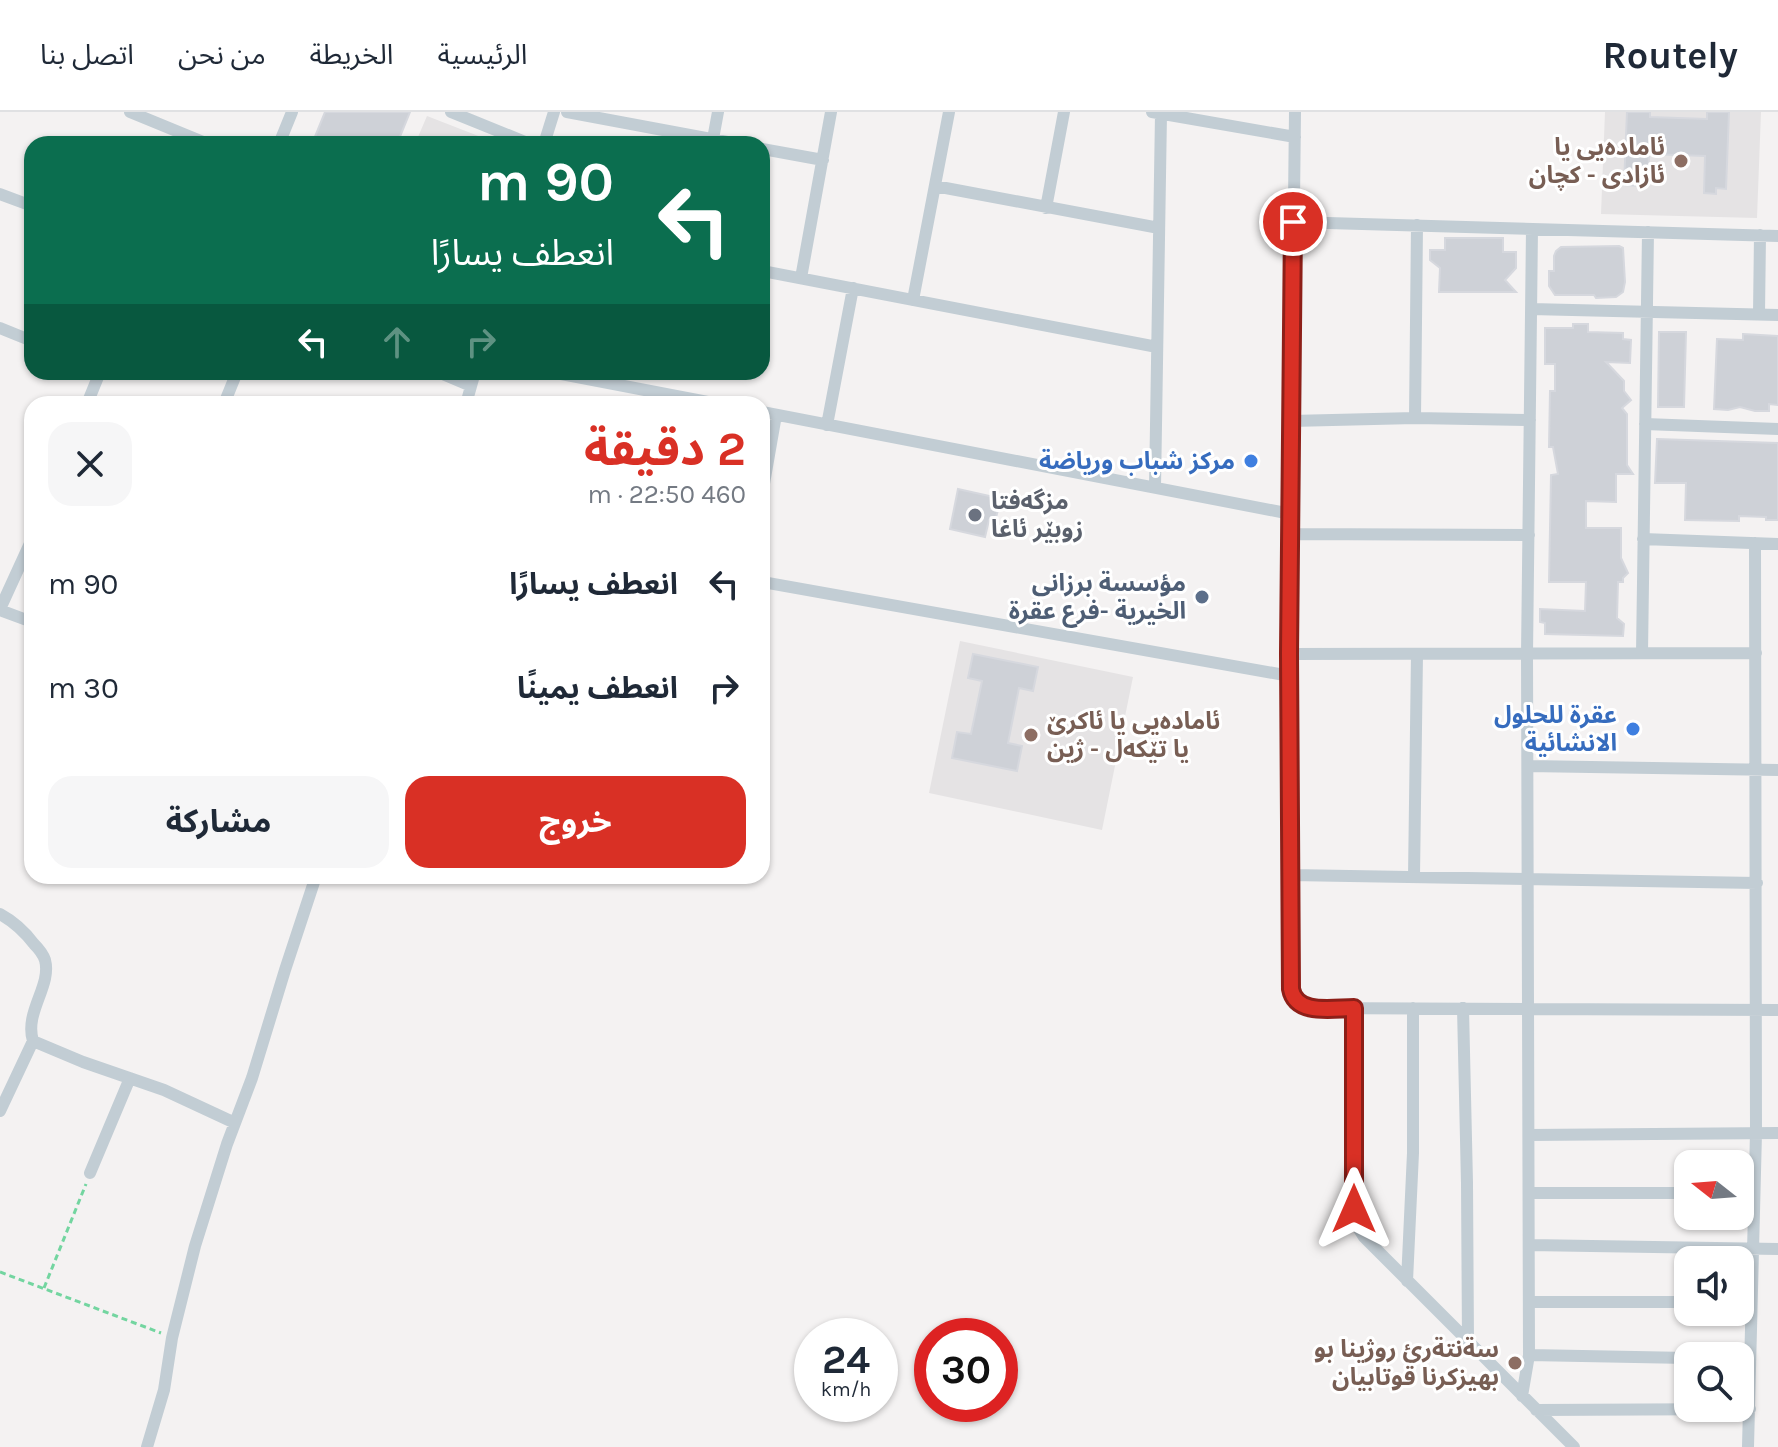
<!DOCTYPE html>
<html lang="ar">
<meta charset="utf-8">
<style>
:root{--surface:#fff;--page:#f6f6f7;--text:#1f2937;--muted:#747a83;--line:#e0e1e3;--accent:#d93025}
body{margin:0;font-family:Karla,"Noto Sans Arabic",sans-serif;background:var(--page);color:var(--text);direction:rtl;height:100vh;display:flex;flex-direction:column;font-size:30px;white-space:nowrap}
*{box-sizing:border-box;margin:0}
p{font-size:26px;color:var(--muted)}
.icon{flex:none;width:44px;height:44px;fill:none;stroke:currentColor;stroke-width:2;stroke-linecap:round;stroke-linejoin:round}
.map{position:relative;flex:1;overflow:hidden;direction:ltr}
.details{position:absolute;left:24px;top:284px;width:746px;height:488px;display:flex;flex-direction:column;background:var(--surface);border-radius:24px;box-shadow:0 2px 6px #0004;direction:rtl}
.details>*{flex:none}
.hud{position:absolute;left:24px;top:24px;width:746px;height:244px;border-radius:24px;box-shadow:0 2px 6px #0004;direction:rtl;background:#0b6e4f;color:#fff;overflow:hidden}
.needle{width:52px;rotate:287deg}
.fabs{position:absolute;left:1674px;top:1038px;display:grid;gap:16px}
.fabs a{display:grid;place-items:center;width:80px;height:80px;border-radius:16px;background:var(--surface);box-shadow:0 2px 6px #0004;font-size:40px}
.speed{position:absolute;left:794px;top:1206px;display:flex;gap:16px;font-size:40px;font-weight:700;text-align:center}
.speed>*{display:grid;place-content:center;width:104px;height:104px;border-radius:50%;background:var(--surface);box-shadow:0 2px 6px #0004;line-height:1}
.speed small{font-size:20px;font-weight:400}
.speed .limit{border:12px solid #d22;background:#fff;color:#111}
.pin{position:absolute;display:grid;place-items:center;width:68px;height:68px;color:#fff;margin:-34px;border:4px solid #fff;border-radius:50%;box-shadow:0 2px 8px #0007}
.me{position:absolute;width:88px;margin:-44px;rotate:0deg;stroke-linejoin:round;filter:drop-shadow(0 0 6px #0008)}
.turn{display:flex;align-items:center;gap:28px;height:168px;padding:0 24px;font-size:36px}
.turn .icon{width:104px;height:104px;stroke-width:2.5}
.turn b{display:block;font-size:56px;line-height:68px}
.lanes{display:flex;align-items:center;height:76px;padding:0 24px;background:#0003;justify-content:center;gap:40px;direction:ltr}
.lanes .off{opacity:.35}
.round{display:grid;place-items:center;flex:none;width:84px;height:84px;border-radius:24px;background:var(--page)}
.overview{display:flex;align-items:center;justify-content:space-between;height:136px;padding:0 24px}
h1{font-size:48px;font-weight:700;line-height:60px;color:var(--accent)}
.cta{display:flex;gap:16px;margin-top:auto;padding:16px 24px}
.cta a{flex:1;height:92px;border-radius:24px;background:var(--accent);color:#fff;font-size:32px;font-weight:700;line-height:92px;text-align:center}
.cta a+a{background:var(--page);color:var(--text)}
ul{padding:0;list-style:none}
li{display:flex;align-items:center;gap:24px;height:104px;padding:0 24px}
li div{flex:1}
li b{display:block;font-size:30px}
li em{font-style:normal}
header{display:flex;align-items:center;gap:48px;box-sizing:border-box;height:112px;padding:0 40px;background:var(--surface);border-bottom:2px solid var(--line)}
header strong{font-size:38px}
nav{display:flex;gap:44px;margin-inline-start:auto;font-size:28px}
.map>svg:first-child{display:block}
.education{fill:#e5e3e4}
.building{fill:#ced1d7;stroke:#d6d8de;stroke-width:2}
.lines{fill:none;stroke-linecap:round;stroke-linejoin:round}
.path{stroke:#73d5a0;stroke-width:3;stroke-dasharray:6 4;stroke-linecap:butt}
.minor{stroke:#c2cdd4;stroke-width:12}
.route-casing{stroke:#8d1f18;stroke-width:20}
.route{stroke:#d93025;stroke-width:14}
.education-dot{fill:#8d6e63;stroke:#fff;stroke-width:3}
.shop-dot{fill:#3f7fe0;stroke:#fff;stroke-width:3}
.worship-dot{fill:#6b7280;stroke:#fff;stroke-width:3}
.service-dot{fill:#5c6f8a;stroke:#fff;stroke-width:3}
.labels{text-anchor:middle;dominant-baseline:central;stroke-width:6;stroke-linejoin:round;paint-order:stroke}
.education-label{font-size:24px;font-weight:bold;fill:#785e54;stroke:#fff;text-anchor:end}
.shop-label{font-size:24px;font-weight:bold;fill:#366cbe;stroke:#fff;text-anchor:end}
.worship-label{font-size:24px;font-weight:bold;fill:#5b616d;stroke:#fff;text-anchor:start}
.service-label{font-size:24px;font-weight:bold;fill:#4e5e75;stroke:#fff;text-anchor:end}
</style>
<header>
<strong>Routely</strong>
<nav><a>الرئيسية</a><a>الخريطة</a><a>من نحن</a><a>اتصل بنا</a></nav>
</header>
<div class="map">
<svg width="1778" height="1335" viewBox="0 0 1778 1335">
<rect width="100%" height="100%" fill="#f4f2f2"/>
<path class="education" d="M1605,0H1761L1757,106L1601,102Z
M427,4L499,32H415Z
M960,529L1133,565L1102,718L929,681Z"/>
<path class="building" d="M325,0H410L397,32H312Z
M1627,0H1650V5L1707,7V0H1729L1726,77L1716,76V82L1704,81L1705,44L1649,42L1648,74L1624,73Z
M1445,126H1503V140H1516V156L1505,168L1516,180H1439L1440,156L1430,148V138H1445Z
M1619,134L1623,136L1625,170L1623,180L1616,185L1596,186L1594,183H1555L1549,174V159H1554V144L1556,139L1561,135Z
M1573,212H1588V220L1623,221V227L1631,228L1630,251L1606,250L1624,269V279L1631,288L1622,296L1627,302V353L1633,362H1616V390L1586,389V416H1621V446L1628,461L1623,466V470H1618L1617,506L1624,512L1623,524L1545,522V511L1540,510V497L1585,499L1586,470H1549L1551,363L1558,362L1553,335H1549L1550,279H1555V252H1545V216H1573Z
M1659,220H1686L1684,295H1658Z
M1743,222L1778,224V293L1769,292V299H1755L1740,295L1728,298L1714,297L1717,227L1743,228Z
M1657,327L1778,331V408H1766V405L1739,404V409L1685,408L1686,371H1655Z
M958,377L994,385L991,397L998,398L995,409L989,408L985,425L950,417Z
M973,542L1038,555L1033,579L1019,576L1008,631L1022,634L1017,659L952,646L957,620L971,622L982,569L968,566Z"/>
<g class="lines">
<path class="path" d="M0,1160L161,1221
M44,1176L86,1072"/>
<path class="minor" d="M130,0L208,32
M451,0L530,32
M567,0L738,32
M1152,0L1295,25
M1295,0L1289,542L1291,877C1293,888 1298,893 1308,896L1778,898
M713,27L718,0
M279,32L292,0
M544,32L554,0
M762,37L823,48
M935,74L1159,116
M0,82L32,94
M1046,96L1064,0
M1293,110L1778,124
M762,159L1157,235
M801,166L831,0
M913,188L949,0
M1531,197L1778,203
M1759,202L1760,123
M0,216L32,229
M438,260L471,274
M551,260L718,292
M87,292L100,260
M224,292L237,260
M466,292L475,260
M762,300L1291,402
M1415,306L1417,113
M1291,309L1415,306L1530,308
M1645,312L1778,317
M827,313L853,176
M1155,375L1161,2
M762,383L776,303
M1290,422L1529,423
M1643,427L1778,432
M762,470L1290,564
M0,497L32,427
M0,498L32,510
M1642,541L1648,120
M1289,542L1756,541
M1528,654L1778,658
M1291,763L1757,771
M1414,765L1417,542
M0,802C13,809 25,820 34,832C38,836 43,842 45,848C52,874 24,900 33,929L83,950L164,978L235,1011
M1354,896V1097L1356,1112L1364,1125L1574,1335
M1463,896L1467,1071L1468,1231
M0,999L33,929
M1529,1023L1778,1021
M90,1061L130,966
M1529,1081H1688
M1529,1133L1778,1137
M1407,1169L1413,1041V896
M1529,1190H1688
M1529,1243L1688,1246
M1522,1284L1529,1243L1527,542L1532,117
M1536,1298L1750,1297
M147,1335L164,1278L172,1226L195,1134L227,1032L252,966L285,858L316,764
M1748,1335L1756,1021L1755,431"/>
</g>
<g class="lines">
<g class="route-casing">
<path id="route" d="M1293,110L1289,542L1291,877C1296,904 1333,896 1354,896V1097"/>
</g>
<use href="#route" class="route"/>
</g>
<g class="education-dot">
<circle cx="1681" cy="49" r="8"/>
<circle cx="1031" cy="623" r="8"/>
<circle cx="1515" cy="1251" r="8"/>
</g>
<g class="shop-dot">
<circle cx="1251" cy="349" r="8"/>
<circle cx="1633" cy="617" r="8"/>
</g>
<circle class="worship-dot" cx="975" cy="403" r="8"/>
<circle class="service-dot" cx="1202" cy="485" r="8"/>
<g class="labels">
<g class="education-label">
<text x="1665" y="35">ئامادەیی یا<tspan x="1665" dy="28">ئازادی - کچان</tspan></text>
<text x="1047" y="609" text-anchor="start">ئامادەیی یا ئاکرێ<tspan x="1047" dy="28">یا تێکەل - ژین</tspan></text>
<text x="1499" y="1237">سةنتةرئ روژينا بو<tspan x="1499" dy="28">بهيزكرنا قوتابيان</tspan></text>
</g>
<g class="shop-label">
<text x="1235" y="349">مركز شباب ورياضة</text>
<text x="1617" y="603">عقرة للحلول<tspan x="1617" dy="28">الانشائیة</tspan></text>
</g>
<g class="worship-label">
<text x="991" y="389">مزگەفتا<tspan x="991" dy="28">زوبێر ئاغا</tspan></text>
</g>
<g class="service-label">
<text x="1186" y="471">مؤسسة برزانى<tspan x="1186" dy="28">الخيرية -فرع عقرة</tspan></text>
</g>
</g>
</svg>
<div class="fabs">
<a><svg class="needle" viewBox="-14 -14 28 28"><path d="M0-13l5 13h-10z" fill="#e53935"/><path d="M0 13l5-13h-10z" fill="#747a83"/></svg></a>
<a><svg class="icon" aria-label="sound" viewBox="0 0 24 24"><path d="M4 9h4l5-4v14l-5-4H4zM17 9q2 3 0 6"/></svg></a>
<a><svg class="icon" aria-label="search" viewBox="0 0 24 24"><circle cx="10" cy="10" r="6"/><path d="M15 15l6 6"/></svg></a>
</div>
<div class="speed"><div>24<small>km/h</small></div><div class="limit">30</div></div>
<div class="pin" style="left:1293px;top:110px;background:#d93025"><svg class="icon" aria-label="arrive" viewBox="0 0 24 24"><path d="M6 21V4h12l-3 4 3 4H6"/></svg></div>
<svg class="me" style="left:1354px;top:1097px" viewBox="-20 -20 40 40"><path d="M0-17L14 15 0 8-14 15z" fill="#d93025" stroke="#fff" stroke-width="4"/></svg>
<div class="hud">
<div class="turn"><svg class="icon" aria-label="left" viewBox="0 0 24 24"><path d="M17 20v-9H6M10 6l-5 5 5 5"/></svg><div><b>90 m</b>انعطف يسارًا</div></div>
<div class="lanes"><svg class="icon" aria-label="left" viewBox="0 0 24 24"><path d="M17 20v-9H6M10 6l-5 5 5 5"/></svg><svg class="icon off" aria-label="ahead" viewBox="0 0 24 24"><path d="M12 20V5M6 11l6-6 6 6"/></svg><svg class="icon off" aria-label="right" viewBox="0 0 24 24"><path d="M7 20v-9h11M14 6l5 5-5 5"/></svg></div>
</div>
<section class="details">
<div class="overview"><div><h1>2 دقيقة</h1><p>460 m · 22:50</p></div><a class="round"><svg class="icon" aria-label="close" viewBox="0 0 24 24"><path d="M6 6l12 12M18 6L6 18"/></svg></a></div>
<ul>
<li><svg class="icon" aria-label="left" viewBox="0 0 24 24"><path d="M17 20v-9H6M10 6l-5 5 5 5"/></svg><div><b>انعطف يسارًا</b></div><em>90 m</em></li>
<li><svg class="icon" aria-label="right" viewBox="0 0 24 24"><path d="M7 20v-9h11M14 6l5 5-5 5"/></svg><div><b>انعطف يمينًا</b></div><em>30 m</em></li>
</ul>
<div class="cta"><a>خروج</a><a>مشاركة</a></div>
</section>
</div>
